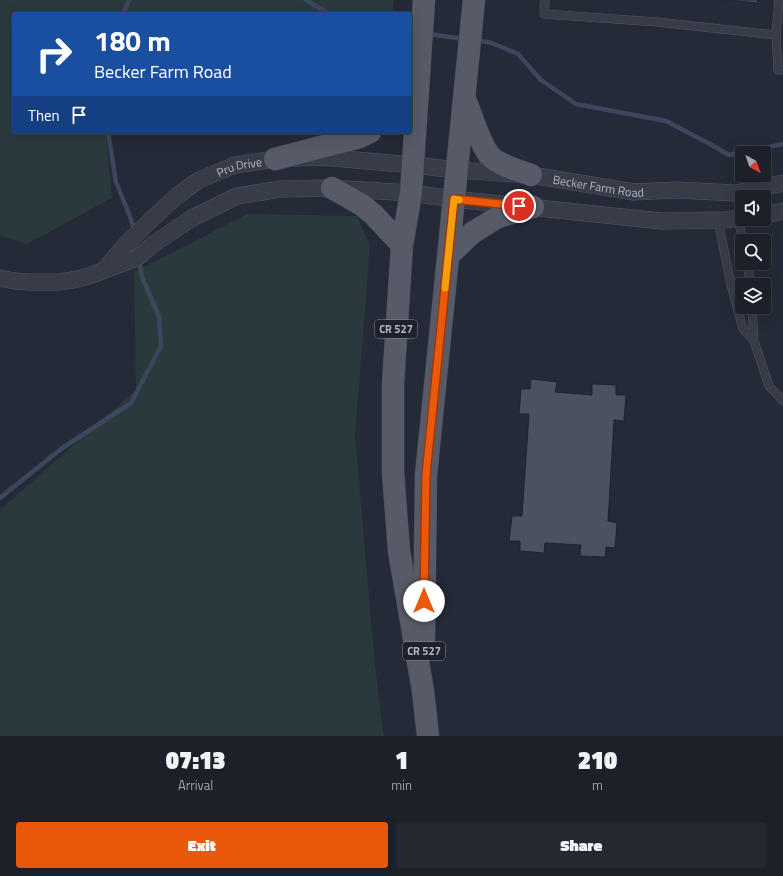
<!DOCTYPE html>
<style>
:root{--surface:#1b2029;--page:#242831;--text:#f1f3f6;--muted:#a0a3a8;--line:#393e46;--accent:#ea580c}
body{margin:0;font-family:"Titillium Web",sans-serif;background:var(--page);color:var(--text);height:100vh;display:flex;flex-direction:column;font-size:15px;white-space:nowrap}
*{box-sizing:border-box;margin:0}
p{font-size:13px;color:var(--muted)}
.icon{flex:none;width:22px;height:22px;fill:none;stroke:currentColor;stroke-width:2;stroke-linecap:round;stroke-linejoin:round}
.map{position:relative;height:736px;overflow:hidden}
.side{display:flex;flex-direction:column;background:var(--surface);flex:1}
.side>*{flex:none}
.top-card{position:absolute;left:12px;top:12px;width:400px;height:122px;border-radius:4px;box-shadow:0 4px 16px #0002,0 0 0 1px var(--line);background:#1a4fa0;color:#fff;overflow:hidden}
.needle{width:26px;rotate:140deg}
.fabs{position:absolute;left:735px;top:146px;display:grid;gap:8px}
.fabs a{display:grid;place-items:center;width:36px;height:36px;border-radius:4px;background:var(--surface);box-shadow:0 4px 16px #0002,0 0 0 1px var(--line);font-size:20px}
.pin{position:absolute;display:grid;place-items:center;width:34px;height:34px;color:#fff;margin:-17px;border:2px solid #fff;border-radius:50%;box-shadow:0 1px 4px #0007}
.me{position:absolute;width:44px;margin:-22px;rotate:0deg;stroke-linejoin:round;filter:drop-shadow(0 0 3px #0008)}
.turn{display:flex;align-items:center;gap:14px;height:84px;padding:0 16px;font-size:18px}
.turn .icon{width:52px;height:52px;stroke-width:2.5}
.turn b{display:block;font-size:28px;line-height:34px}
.then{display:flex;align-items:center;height:38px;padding:0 16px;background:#0003;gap:8px;font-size:15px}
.eta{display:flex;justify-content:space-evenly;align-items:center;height:68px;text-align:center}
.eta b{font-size:24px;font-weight:800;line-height:28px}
.button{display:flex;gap:8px;margin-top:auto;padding:8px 16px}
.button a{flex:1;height:46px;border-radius:4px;background:var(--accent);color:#fff;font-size:16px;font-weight:800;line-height:46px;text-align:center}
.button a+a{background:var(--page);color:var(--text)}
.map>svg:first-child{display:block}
.green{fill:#2a3a3c}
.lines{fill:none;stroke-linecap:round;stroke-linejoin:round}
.stream{stroke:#3c475e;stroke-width:4.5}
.building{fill:#4b5160;stroke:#1f242e}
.service-casing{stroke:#535762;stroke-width:9}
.minor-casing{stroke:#535762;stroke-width:17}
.primary-casing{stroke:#414650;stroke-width:23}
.service{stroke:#383c47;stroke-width:8}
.minor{stroke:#383c47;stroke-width:16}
.primary{stroke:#565b67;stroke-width:22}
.route-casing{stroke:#983908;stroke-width:10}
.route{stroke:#ea580c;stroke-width:7}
.slow{stroke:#f59e0b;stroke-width:7}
.labels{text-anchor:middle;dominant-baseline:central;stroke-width:3;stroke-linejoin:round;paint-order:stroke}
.shield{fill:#1d222c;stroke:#868a96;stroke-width:1}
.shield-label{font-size:11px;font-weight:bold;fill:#b3b7c3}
.street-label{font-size:12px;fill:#b3b7c3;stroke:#1d222c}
</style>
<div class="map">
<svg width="783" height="736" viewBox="0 0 783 736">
<rect width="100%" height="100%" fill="#242a37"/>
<path class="green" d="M0,0H394L392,14H14V132H106L112,198L27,244L0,235Z
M248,214L357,216L370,246L355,436L375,665L384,736H0V510L136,390L134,272Z"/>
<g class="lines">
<path class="stream" d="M306,0L329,14
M123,14L129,0
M428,34L464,39
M475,40L492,43L518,54L541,80L576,104L666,121L710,144L729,155L783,144
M108,132L116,182L131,219L134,231
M0,498L61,449L131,403L161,346L159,317L142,277L139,260"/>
</g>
<path class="building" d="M725,0H758L757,3Z
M531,379L557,382L555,392L592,395V384L616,385V395H626L624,421L614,420L608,521L617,523L615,548L606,547L605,557L580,556L581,545L545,543L544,553L520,551V541H509L512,516H522L529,414H519L521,389H530Z"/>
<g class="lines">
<g class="service-casing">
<path id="service" d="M545,0L544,14L657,22L776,35L779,0
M776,35L778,70H783
M739,218L740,228L743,241
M718,220L731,285L743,329L754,341
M748,263L750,285
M752,307L754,341L769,386L783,401"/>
</g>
<g class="minor-casing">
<g id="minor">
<path d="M764,215L783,211"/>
<path id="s1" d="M104,270L125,245L156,215L178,195L199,180L235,165L275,159L321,157L413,165L457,170L531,175L634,192L675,190L736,193L783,183"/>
<path d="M0,278L15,281L30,282H58L73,280L89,276L137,258L152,245L192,218L237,196L281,189L332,188L411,193L454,199L661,221L724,220L742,218"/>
</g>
</g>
<g class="primary-casing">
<path id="primary" d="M424,0L411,193L402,245L393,384V472L399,551L423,691L428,736
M466,102C472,116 481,147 491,157C499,165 520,171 531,175
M275,159L360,137L370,132
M332,188L362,205L374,215L402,245
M449,255L472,233L498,217L533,207
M424,638L426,475L474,0"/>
</g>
<use href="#service" class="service"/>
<use href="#minor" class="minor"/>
<use href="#primary" class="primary"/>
</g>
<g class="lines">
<g class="route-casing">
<path id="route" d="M424,601L426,475L454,199L519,206"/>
</g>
<use href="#route" class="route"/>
<path class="slow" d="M445,288L454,199L459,200"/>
</g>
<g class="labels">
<g class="shield">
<rect x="375" y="320" width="42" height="18" rx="3"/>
<rect x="403" y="642" width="42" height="18" rx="3"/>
</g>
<g class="shield-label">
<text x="396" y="329">CR 527</text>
<text x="424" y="651">CR 527</text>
</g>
<g class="street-label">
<text stroke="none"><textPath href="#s1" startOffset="174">Pru Drive</textPath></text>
<text stroke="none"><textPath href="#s1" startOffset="536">Becker Farm Road</textPath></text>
</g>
</g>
</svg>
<div class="fabs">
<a><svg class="needle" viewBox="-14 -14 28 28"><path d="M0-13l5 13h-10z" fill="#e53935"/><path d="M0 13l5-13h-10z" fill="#a0a3a8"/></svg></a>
<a><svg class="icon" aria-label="sound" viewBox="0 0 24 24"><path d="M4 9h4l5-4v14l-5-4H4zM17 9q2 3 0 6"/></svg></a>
<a><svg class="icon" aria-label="search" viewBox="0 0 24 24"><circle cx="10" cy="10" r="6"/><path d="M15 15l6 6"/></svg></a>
<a><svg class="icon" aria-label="layers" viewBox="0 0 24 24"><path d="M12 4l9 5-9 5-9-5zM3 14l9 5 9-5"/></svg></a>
</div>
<div class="pin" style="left:519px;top:206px;background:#d93025"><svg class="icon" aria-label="arrive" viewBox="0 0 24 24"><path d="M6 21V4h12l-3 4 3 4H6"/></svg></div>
<svg class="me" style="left:424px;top:601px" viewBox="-20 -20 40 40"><circle r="19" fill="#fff"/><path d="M0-13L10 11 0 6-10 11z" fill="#ea580c"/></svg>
<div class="top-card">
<div class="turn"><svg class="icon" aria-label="right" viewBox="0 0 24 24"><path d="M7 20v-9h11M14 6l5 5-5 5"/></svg><div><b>180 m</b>Becker Farm Road</div></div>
<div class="then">Then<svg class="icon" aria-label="arrive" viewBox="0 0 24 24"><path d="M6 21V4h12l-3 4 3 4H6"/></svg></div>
</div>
</div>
<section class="side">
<div class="eta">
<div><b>07:13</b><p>Arrival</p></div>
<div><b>1</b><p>min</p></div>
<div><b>210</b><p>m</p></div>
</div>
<div class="button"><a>Exit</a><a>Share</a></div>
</section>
